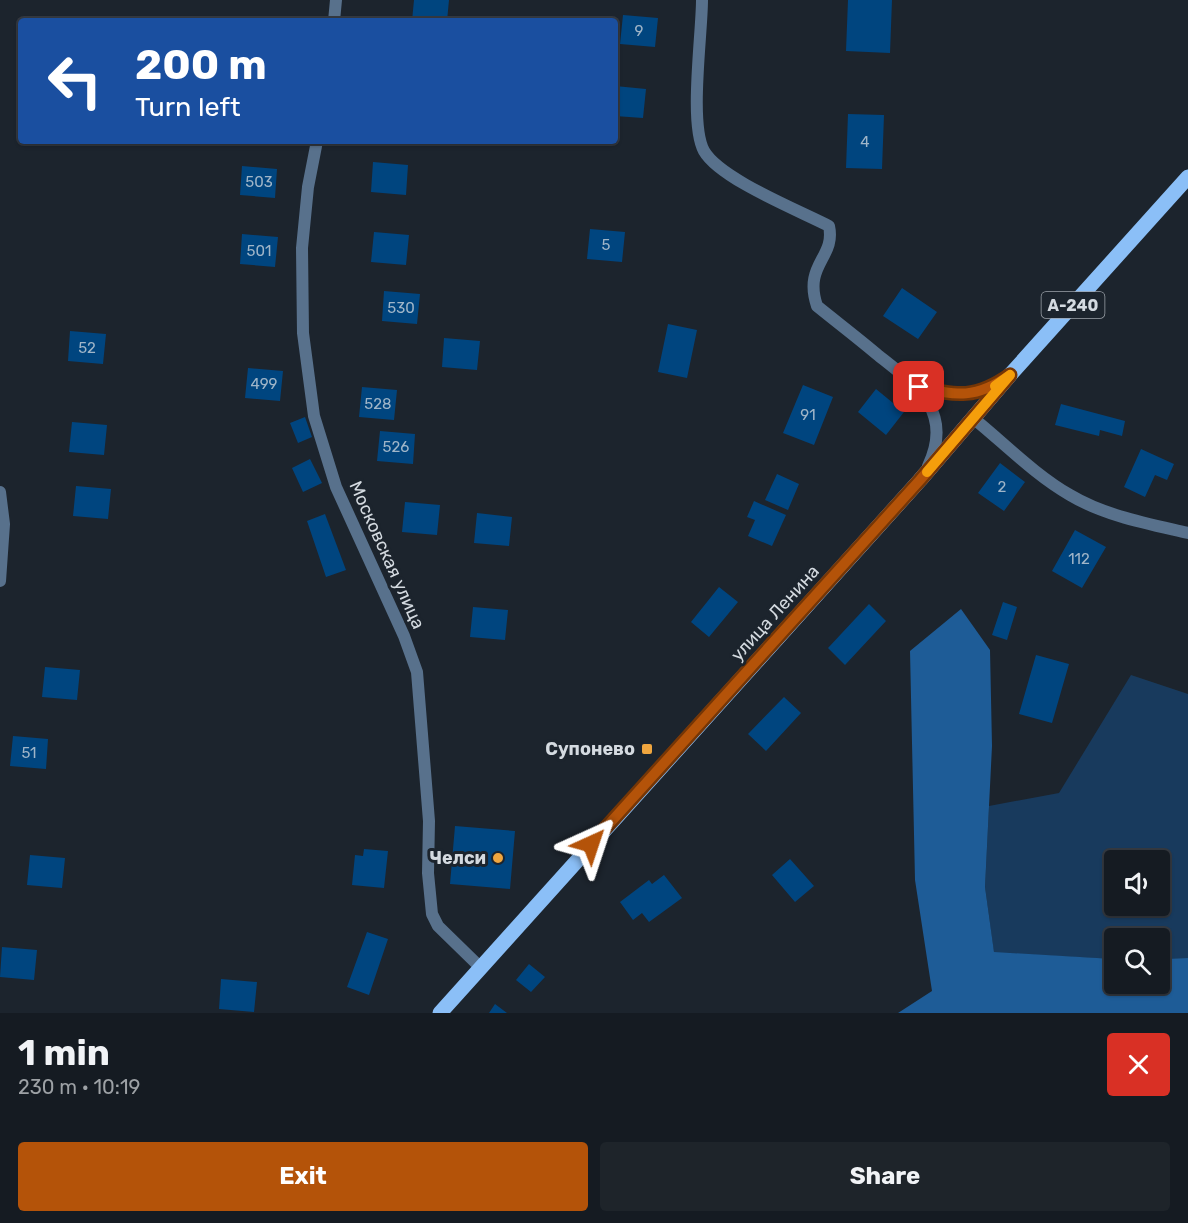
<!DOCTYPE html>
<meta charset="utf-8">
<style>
:root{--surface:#151b22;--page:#1e242a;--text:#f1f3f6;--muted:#9da1a5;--line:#343940;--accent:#b45309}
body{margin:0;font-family:Rubik,sans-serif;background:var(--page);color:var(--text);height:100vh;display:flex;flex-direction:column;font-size:22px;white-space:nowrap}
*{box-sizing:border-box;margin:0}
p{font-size:20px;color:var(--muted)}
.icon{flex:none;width:33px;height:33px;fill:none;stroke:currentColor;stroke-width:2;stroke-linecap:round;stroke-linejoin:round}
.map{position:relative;height:1013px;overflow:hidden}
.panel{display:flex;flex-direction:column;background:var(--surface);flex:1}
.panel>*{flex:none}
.hud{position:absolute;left:18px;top:18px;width:600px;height:126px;border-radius:6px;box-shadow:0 2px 4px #0004,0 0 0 2px var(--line);background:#1a4fa0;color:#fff;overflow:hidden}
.tools{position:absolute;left:1104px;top:850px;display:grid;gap:12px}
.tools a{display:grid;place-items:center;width:66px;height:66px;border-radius:6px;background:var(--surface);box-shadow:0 2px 4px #0004,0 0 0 2px var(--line);font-size:30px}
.pin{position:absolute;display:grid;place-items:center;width:51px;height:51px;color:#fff;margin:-26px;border-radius:12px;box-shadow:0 3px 9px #0006}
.me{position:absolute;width:66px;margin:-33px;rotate:42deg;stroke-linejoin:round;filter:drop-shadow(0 0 4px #0008)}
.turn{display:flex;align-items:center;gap:21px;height:126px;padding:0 18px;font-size:27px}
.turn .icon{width:78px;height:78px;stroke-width:2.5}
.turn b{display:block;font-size:42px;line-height:51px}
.round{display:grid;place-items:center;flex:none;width:63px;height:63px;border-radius:6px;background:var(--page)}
.summary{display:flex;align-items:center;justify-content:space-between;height:102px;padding:0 18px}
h1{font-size:36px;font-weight:700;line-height:45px}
.button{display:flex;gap:12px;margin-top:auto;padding:12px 18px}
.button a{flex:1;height:69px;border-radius:6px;background:var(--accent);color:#fff;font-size:24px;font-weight:700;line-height:69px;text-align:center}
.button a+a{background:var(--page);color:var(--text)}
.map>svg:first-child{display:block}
.green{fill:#183a5d;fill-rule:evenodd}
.forest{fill:#1e5c97}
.building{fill:#00457f}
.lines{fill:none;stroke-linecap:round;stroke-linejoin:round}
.street{stroke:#58718c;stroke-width:12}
.primary{stroke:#8bbff7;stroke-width:15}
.route-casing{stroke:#753606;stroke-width:15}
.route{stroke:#b45309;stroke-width:10}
.slow{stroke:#f59e0b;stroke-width:10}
.poi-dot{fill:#f0a63f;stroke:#1c242d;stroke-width:2}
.labels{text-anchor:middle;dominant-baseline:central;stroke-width:6;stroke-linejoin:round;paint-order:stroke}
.number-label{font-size:15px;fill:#9fb5c8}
.shield{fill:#1c242d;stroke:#9da3aa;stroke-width:1.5}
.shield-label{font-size:16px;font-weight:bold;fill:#d4dae0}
.street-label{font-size:18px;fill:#d4dae0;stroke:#1c242d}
.poi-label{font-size:18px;font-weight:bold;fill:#d4dae0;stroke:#1c242d;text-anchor:end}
</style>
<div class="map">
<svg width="1188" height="1013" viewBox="0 0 1188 1013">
<rect width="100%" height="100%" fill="#1c242d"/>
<path class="green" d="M1131,675L1188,694V958L1160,959V939H1114V959L994,953L985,887L989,806L1059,793ZM1114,861H1160V906H1114Z"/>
<path class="forest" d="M961,609L990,650L992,746L985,887L994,952L1114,959V984H1160V959L1188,958V1013H898L932,991L915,880L910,651Z"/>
<path class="building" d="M414,0H449L447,21H412Z
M848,0H892L890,53L846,51Z
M623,15L658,18L655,47L620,44Z
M615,86L646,89L643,118L615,116Z
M848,114L884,115L882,169L846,168Z
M373,162L408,165L406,195L371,192Z
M242,166L277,169L275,198L240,195Z
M590,229L625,232L622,262L587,259Z
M374,232L409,235L406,265L371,262Z
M242,234L278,237L275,267L240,264Z
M902,288L937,312L918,339L883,316Z
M384,291L420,294L417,324L382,321Z
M668,324L697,330L687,378L658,372Z
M70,331L106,334L103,364L68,361Z
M444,338L480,341L477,370L442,367Z
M248,368L283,371L280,401L245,398Z
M803,385L833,397L814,445L783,433Z
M362,387L397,390L394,420L359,417Z
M876,389L904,412L886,435L858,412Z
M1061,404L1125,421L1122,436L1100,430L1099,436L1055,425Z
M305,417L312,437L298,443L290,423Z
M72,422L107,425L104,455L69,452Z
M380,431L415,434L413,464L377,461Z
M1141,449L1174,464L1167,480L1155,475L1145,497L1124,487Z
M310,459L322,483L303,492L292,468Z
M1000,463L1025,482L1004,511L978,493Z
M777,474L799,484L788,510L765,500Z
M76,486L111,489L108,519L73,516Z
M754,501L786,515L772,546L748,536L755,520L747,517Z
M405,502L440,505L437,535L402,532Z
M477,513L512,517L509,546L474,543Z
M325,514L346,570L326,577L307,521Z
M1075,530L1106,547L1082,588L1052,571Z
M719,587L738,602L709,637L691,622Z
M1003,602L1017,607L1007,640L992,635Z
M869,604L886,621L845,665L828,648Z
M473,607L508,610L505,640L470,637Z
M1036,655L1069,664L1052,723L1019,714Z
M45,667L80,670L77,700L42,697Z
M784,697L801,713L766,751L748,734Z
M13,736L48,739L46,769L10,766Z
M455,826L515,831L510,889L450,884Z
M364,849L388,851L384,888L352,885L355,855L363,856Z
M30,855L65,858L62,888L27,885Z
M790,859L814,886L795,902L772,875Z
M664,875L682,898L649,922L642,913L633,920L620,902L649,880L652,884Z
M367,932L388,939L369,995L347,987Z
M2,947L37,950L34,980L0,977Z
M529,964L545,977L531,992L516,980Z
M221,979L257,982L254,1012L219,1009Z
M495,1004L507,1013H489Z"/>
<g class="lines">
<path class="street" d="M702,0C702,34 689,124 704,151C720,179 798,210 829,226C836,258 803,264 817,306C838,323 859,339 879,356C917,386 954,412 928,466
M334,21L336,0
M317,141L308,187L302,248L303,333L314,416L336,487L404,636L417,672L429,821L428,873L432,914L438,926L480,967
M919,387C947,394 976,399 1001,382
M973,418C1004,443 1035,475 1070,495C1105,516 1149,524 1188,533
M0,492L4,524L0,581"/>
<path class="primary" d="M440,1013L920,480L1010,375L1188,177"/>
</g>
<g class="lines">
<g class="route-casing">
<path id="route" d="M591,844L920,480L1010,375C976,399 957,396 919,387"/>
</g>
<use href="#route" class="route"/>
<path class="slow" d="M927,472L1010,375L995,386"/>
</g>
<g class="poi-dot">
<rect x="641" y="743" width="12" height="12" rx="3"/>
<circle cx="498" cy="858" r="6"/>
</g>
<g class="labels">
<g class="number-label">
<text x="639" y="31">9</text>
<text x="865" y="142">4</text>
<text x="259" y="182">503</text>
<text x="606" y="245">5</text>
<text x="259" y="251">501</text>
<text x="401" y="308">530</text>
<text x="87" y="348">52</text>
<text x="264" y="384">499</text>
<text x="378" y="404">528</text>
<text x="808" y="415">91</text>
<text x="396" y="447">526</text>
<text x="1002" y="487">2</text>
<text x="1079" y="559">112</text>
<text x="29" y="753">51</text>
</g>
<rect class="shield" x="1041.5" y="292" width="63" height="26" rx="4.5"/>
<g class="shield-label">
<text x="1073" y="305">А-240</text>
</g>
<g class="street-label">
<text transform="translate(387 555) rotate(66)">Московская улица</text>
<text transform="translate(775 613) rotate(-48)">улица Ленина</text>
</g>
<g class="poi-label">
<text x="635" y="749">Супонево</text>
<text x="486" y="858">Челси</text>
</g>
</g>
</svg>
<div class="tools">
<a><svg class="icon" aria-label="sound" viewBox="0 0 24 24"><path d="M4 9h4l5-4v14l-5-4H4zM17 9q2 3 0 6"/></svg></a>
<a><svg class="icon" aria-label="search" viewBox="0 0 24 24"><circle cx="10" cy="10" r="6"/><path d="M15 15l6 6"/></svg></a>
</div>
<div class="pin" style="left:919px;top:387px;background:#d93025"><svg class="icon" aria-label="arrive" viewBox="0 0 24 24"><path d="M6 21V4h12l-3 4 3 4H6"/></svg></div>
<svg class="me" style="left:591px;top:844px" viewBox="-20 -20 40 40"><path d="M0-17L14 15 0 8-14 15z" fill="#b45309" stroke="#fff" stroke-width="4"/></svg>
<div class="hud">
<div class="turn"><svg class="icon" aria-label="left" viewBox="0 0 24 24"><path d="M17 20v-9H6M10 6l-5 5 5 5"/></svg><div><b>200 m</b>Turn left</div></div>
</div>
</div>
<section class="panel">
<div class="summary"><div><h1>1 min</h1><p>230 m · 10:19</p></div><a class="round" style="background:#d93025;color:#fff"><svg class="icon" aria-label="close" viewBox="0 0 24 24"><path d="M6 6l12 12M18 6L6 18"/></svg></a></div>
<div class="button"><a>Exit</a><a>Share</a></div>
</section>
